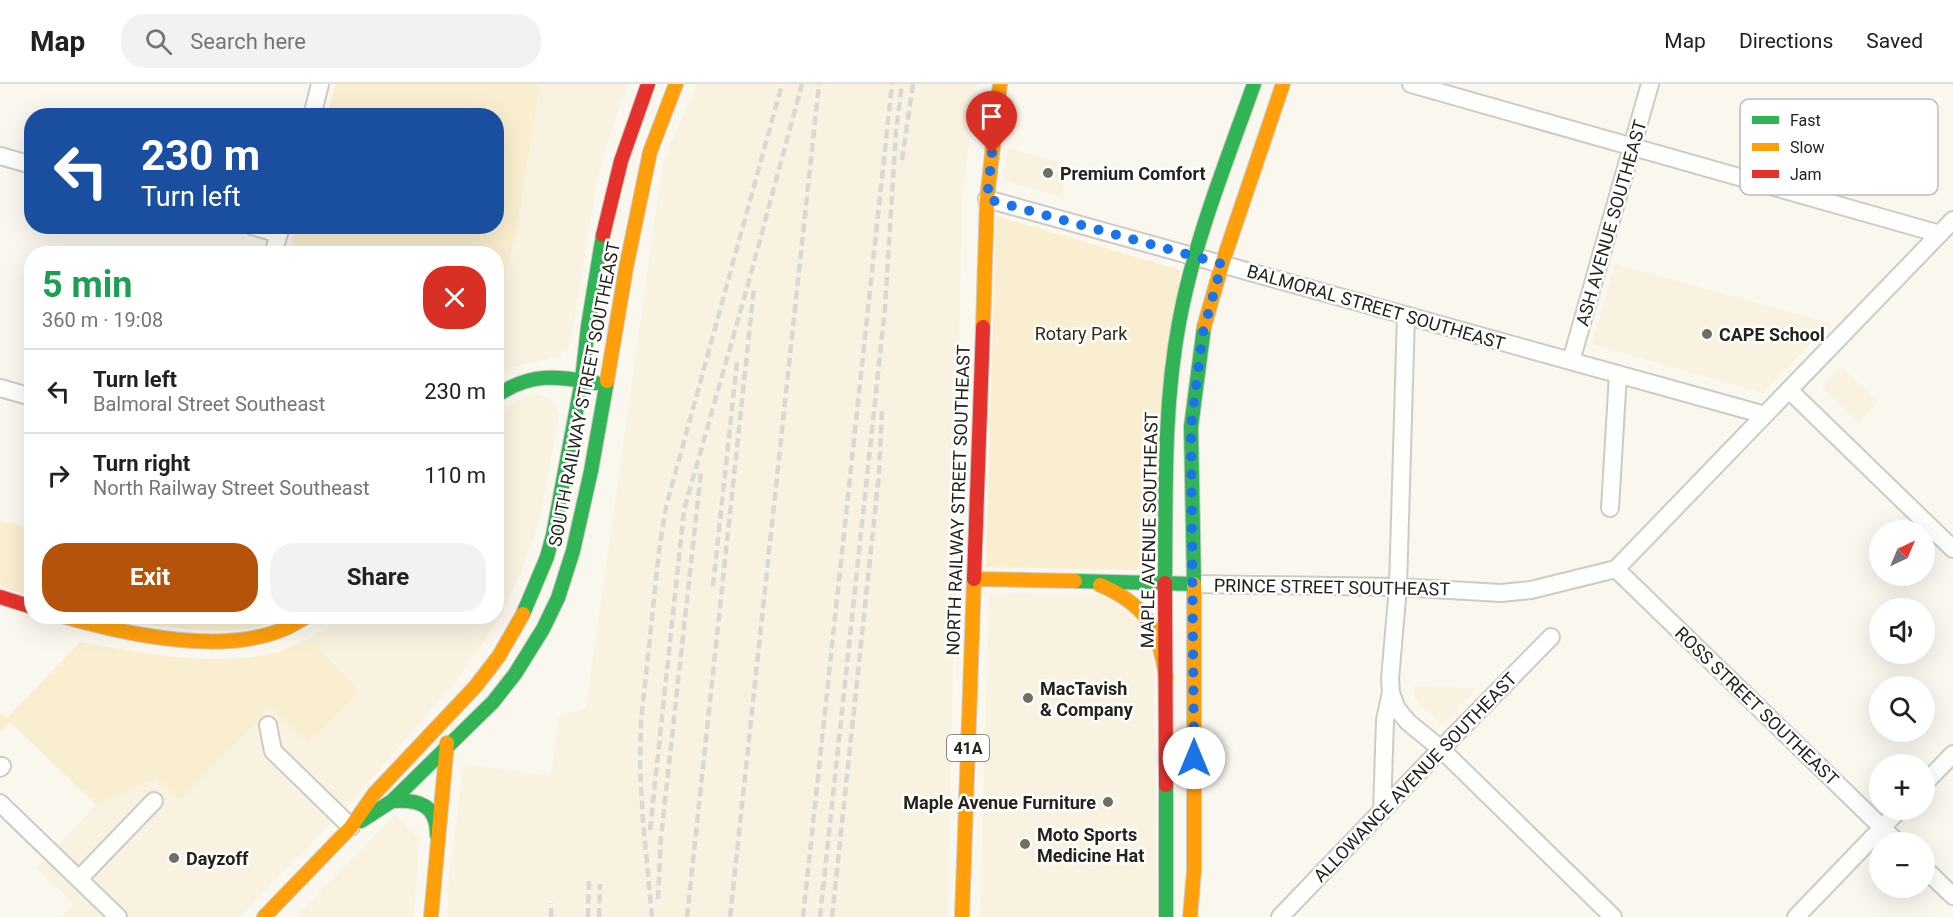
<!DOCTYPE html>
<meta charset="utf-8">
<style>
:root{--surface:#fff;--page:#f2f2f2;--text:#202124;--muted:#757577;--line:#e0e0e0;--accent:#b45309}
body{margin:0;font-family:Roboto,sans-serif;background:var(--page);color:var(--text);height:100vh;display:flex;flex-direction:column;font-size:22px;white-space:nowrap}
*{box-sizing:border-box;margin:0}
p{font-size:20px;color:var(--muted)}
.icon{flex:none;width:33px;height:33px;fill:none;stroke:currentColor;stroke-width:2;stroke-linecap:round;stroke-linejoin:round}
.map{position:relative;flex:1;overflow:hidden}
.sheet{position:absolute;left:24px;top:162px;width:480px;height:378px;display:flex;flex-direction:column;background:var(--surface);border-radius:24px;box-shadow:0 6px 24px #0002}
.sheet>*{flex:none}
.hud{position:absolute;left:24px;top:24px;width:480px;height:126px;border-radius:24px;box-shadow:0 6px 24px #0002;background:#1a4fa0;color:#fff;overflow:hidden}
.needle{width:39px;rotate:44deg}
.buttons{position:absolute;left:1869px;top:436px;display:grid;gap:12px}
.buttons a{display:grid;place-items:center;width:66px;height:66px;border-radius:50%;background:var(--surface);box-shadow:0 6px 24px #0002;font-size:30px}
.pin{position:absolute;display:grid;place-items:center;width:51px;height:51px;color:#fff;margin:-62px -26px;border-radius:50% 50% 50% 0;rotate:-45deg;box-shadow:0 0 6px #0007}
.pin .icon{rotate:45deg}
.me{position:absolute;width:66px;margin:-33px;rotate:0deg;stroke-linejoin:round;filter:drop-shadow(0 0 4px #0008)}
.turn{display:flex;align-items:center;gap:21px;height:126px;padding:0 18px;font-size:27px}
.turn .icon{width:78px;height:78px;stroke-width:2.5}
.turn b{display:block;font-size:42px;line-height:51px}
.round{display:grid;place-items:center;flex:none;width:63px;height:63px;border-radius:24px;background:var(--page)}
.summary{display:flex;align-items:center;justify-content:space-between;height:102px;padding:0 18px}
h1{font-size:36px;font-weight:700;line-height:45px;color:#1e9e55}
.primary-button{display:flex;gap:12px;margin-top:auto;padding:12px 18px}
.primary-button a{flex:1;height:69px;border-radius:24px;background:var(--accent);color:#fff;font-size:24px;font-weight:700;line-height:69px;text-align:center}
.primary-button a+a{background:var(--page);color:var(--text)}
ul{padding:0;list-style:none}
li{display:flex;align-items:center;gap:18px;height:84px;padding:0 18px;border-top:2px solid var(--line)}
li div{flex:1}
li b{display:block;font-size:22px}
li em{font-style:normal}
header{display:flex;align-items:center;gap:36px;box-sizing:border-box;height:84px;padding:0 30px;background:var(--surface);border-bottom:2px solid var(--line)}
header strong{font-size:28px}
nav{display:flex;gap:33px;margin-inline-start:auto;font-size:21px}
.search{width:420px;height:54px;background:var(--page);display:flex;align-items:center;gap:15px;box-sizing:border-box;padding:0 21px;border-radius:24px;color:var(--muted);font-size:22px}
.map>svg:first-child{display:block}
.built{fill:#f9f2e0}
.green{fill:#f9eecf}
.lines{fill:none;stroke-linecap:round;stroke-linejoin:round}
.street-casing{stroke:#cdcbc4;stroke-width:20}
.fast-casing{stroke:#cdcbc4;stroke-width:16}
.slow-casing{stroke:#cdcbc4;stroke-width:16}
.jam-casing{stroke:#cdcbc4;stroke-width:16}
.street{stroke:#fefefd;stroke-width:16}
.fast{stroke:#30b455;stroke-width:14}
.slow{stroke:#ff9f0a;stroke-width:14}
.jam{stroke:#e5322d;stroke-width:14}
.rail{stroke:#d8d8d5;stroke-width:4.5;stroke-dasharray:9 4.5;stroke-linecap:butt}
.route{stroke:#1a73e8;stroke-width:10;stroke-dasharray:0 18}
.poi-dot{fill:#706d66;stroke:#fff;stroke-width:2}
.labels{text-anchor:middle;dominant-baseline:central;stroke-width:5;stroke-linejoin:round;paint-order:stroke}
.shield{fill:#fff;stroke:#666460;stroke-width:1.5}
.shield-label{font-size:16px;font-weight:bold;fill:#25221c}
.poi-label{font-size:18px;font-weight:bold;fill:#25221c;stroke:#fff;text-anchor:start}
.street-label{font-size:18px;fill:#25221c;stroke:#fff}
.park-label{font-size:18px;fill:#332a0f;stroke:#fff}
.key{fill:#fff;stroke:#bebdbb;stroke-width:1.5}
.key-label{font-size:16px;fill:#25221c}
</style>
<header>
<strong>Map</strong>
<div class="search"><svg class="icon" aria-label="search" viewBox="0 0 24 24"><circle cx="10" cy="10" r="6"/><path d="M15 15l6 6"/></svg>Search here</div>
<nav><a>Map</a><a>Directions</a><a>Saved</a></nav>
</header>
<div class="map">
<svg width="1953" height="833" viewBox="0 0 1953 833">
<rect width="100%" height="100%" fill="#faf7ef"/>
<path class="built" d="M540,0H628L606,62L597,97L570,262L559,272L514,283L497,292L496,222L516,147Z
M697,0H977L962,115L948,833H447L449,790L464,680L551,692L559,632L586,624L663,77Z
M1008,64L1070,81L1061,113L1003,97Z
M1615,180L1830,239L1763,309L1592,260Z
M1842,283L1878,318L1858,339L1822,303Z
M534,310L547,313L555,321L559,332L539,439L523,483L502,530L476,569L450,604L350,719L240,833H61L74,820L36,784L96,721L157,694L180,716L270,622L308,658L360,605L309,555L334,539L340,533L496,532L497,331L522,314Z
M989,509L1097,510L1128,522L1153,562L1157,833H980Z
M1414,602L1478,604L1442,641L1414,614Z
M395,731L419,754L414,833H295Z"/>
<path class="green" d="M336,0H540L516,148L497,222L496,170L289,169L296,143L496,142V32L327,31Z
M996,132L1180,186L1153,472L1135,486L986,483Z
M0,437L31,444V513L0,502Z
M103,533H289C276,537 261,543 248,545C200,551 150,540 103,533Z
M309,555L360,605L308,659L270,623L180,716L157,694L96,721L10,638L0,648V629L7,634L80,558C143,569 211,584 275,569C286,566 298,560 309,555Z"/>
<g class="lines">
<g class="street-casing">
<path id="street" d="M1411,0L1940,150
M312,32L320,0
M0,72L32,81
M987,115L1765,331
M252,142L279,150
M273,170L281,142
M1571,277L1650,0
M0,304L32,313
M1789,306L1953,465
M1610,424L1618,290
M1616,485L1953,136
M1616,485L1898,759
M1194,500L1398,503L1501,509L1531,506L1616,485
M1391,609L1397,625L1408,638L1441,665L1613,833
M268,641L273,667L351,743
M0,684L2,682
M1924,700L1953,670
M0,719L118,833
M1382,728L1385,636L1391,608L1390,595L1398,503L1406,231
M1924,784L1953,812
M79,795L154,717
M1280,833L1441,665L1551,553
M1796,833L1899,726"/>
</g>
<g class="fast-casing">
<path id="fast" d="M496,312C531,288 556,292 596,299
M1075,497L1194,500L1191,343L1204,243
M1165,499C1166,413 1163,325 1179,239C1194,157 1226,79 1254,0
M523,530L547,473L553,451L582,296L588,242L603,151
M1166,701V833
M392,717C419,715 437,721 437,751
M361,737L392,717L493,618L515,590L543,545L558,514L573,467L591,387L607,297"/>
</g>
<g class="slow-casing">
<path id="slow" d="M983,243L987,115L1000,0
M1204,243L1222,180L1283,0
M607,297L626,184L650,68L676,0
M1100,501C1147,521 1159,545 1166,594
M62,532C125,550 221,572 284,545C292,542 300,536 308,532
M264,833L351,743L374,710L475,603L499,572L523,530
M431,833L447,659
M962,833L974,495L1075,497
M1190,833L1194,787V500"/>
</g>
<g class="jam-casing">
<path id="jam" d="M603,151L621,77L648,0
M974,495L983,243
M1165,499L1166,701
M0,513L32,523"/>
</g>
<use href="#street" class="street"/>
<use href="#fast" class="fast"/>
<use href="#slow" class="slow"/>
<use href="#jam" class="jam"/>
<path class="rail" d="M902,76L913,0
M713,502L737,278
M650,746L684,426L747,204L802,0
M658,815L661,753L701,388
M551,833V819
M588,833L589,796
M599,833L600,800
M652,833L643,737L640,683L641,638L659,467L666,423L782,0
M687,833L754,204
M730,833L819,0
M803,833L892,0
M820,833L885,224L896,47L902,0
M832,833L879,390L882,327"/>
</g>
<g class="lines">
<path class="route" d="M992,69L987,115L1222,180L1203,248L1191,343L1194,674"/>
</g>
<g class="poi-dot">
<circle cx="1048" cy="89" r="6"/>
<circle cx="1707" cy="250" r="6"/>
<circle cx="1028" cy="614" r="6"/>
<circle cx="1108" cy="718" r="6"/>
<circle cx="1025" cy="760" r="6"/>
<circle cx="174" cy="774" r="6"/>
</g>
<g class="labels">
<rect class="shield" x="947" y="651" width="42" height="26" rx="4.5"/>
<g class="shield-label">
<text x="968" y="664">41A</text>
</g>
<g class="poi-label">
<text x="1060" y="89">Premium Comfort</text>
<text x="1719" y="250">CAPE School</text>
<text x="1040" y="604">MacTavish<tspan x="1040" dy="21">&amp; Company</tspan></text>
<text x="1096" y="718" text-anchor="end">Maple Avenue Furniture</text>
<text x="1037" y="750">Moto Sports<tspan x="1037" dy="21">Medicine Hat</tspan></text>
<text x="186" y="774">Dayzoff</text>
</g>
<g class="street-label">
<text transform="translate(1611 139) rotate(-74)">ASH AVENUE SOUTHEAST</text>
<text transform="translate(1376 223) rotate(16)">BALMORAL STREET SOUTHEAST</text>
<text transform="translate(584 310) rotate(-79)">SOUTH RAILWAY STREET SOUTHEAST</text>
<text transform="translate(958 416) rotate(-88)">NORTH RAILWAY STREET SOUTHEAST</text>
<text transform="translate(1149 446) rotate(-89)">MAPLE AVENUE SOUTHEAST</text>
<text transform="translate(1332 503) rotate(1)">PRINCE STREET SOUTHEAST</text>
<text transform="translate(1757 622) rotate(44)">ROSS STREET SOUTHEAST</text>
<text transform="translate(1415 693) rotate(-46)">ALLOWANCE AVENUE SOUTHEAST</text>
</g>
<g class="park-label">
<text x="1081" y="249">Rotary Park</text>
</g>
</g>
<rect x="1740" y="15" width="198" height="96" rx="9" class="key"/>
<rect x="1752" y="32" width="27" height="8" fill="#30b455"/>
<rect x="1752" y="59" width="27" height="8" fill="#ff9f0a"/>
<rect x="1752" y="86" width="27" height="8" fill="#e5322d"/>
<g class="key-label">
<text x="1790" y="42">Fast</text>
<text x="1790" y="69">Slow</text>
<text x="1790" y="96">Jam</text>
</g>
</svg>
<div class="buttons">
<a><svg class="needle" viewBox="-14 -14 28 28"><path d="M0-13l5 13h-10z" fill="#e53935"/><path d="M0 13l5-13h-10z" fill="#757577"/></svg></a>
<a><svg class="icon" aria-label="sound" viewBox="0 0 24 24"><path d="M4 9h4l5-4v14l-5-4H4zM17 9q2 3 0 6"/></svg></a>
<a><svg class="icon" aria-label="search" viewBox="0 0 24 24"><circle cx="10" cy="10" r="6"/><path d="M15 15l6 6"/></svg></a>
<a>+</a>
<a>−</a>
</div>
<div class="pin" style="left:992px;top:69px;background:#d93025"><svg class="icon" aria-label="arrive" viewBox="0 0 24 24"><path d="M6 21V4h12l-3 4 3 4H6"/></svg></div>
<svg class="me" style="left:1194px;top:674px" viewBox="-20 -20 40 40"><circle r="19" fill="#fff"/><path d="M0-13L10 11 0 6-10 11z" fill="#1a73e8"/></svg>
<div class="hud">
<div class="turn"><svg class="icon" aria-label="left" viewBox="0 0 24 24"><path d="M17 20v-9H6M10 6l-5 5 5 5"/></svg><div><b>230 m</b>Turn left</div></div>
</div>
<section class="sheet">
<div class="summary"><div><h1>5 min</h1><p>360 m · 19:08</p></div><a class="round" style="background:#d93025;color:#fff"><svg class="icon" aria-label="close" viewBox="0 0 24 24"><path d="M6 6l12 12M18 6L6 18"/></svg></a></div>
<ul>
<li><svg class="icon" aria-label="left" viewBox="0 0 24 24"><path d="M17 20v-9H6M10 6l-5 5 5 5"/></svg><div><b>Turn left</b><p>Balmoral Street Southeast</p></div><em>230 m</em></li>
<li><svg class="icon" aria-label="right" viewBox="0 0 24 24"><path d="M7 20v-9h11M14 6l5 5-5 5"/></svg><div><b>Turn right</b><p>North Railway Street Southeast</p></div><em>110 m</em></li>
</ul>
<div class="primary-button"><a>Exit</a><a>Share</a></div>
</section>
</div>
